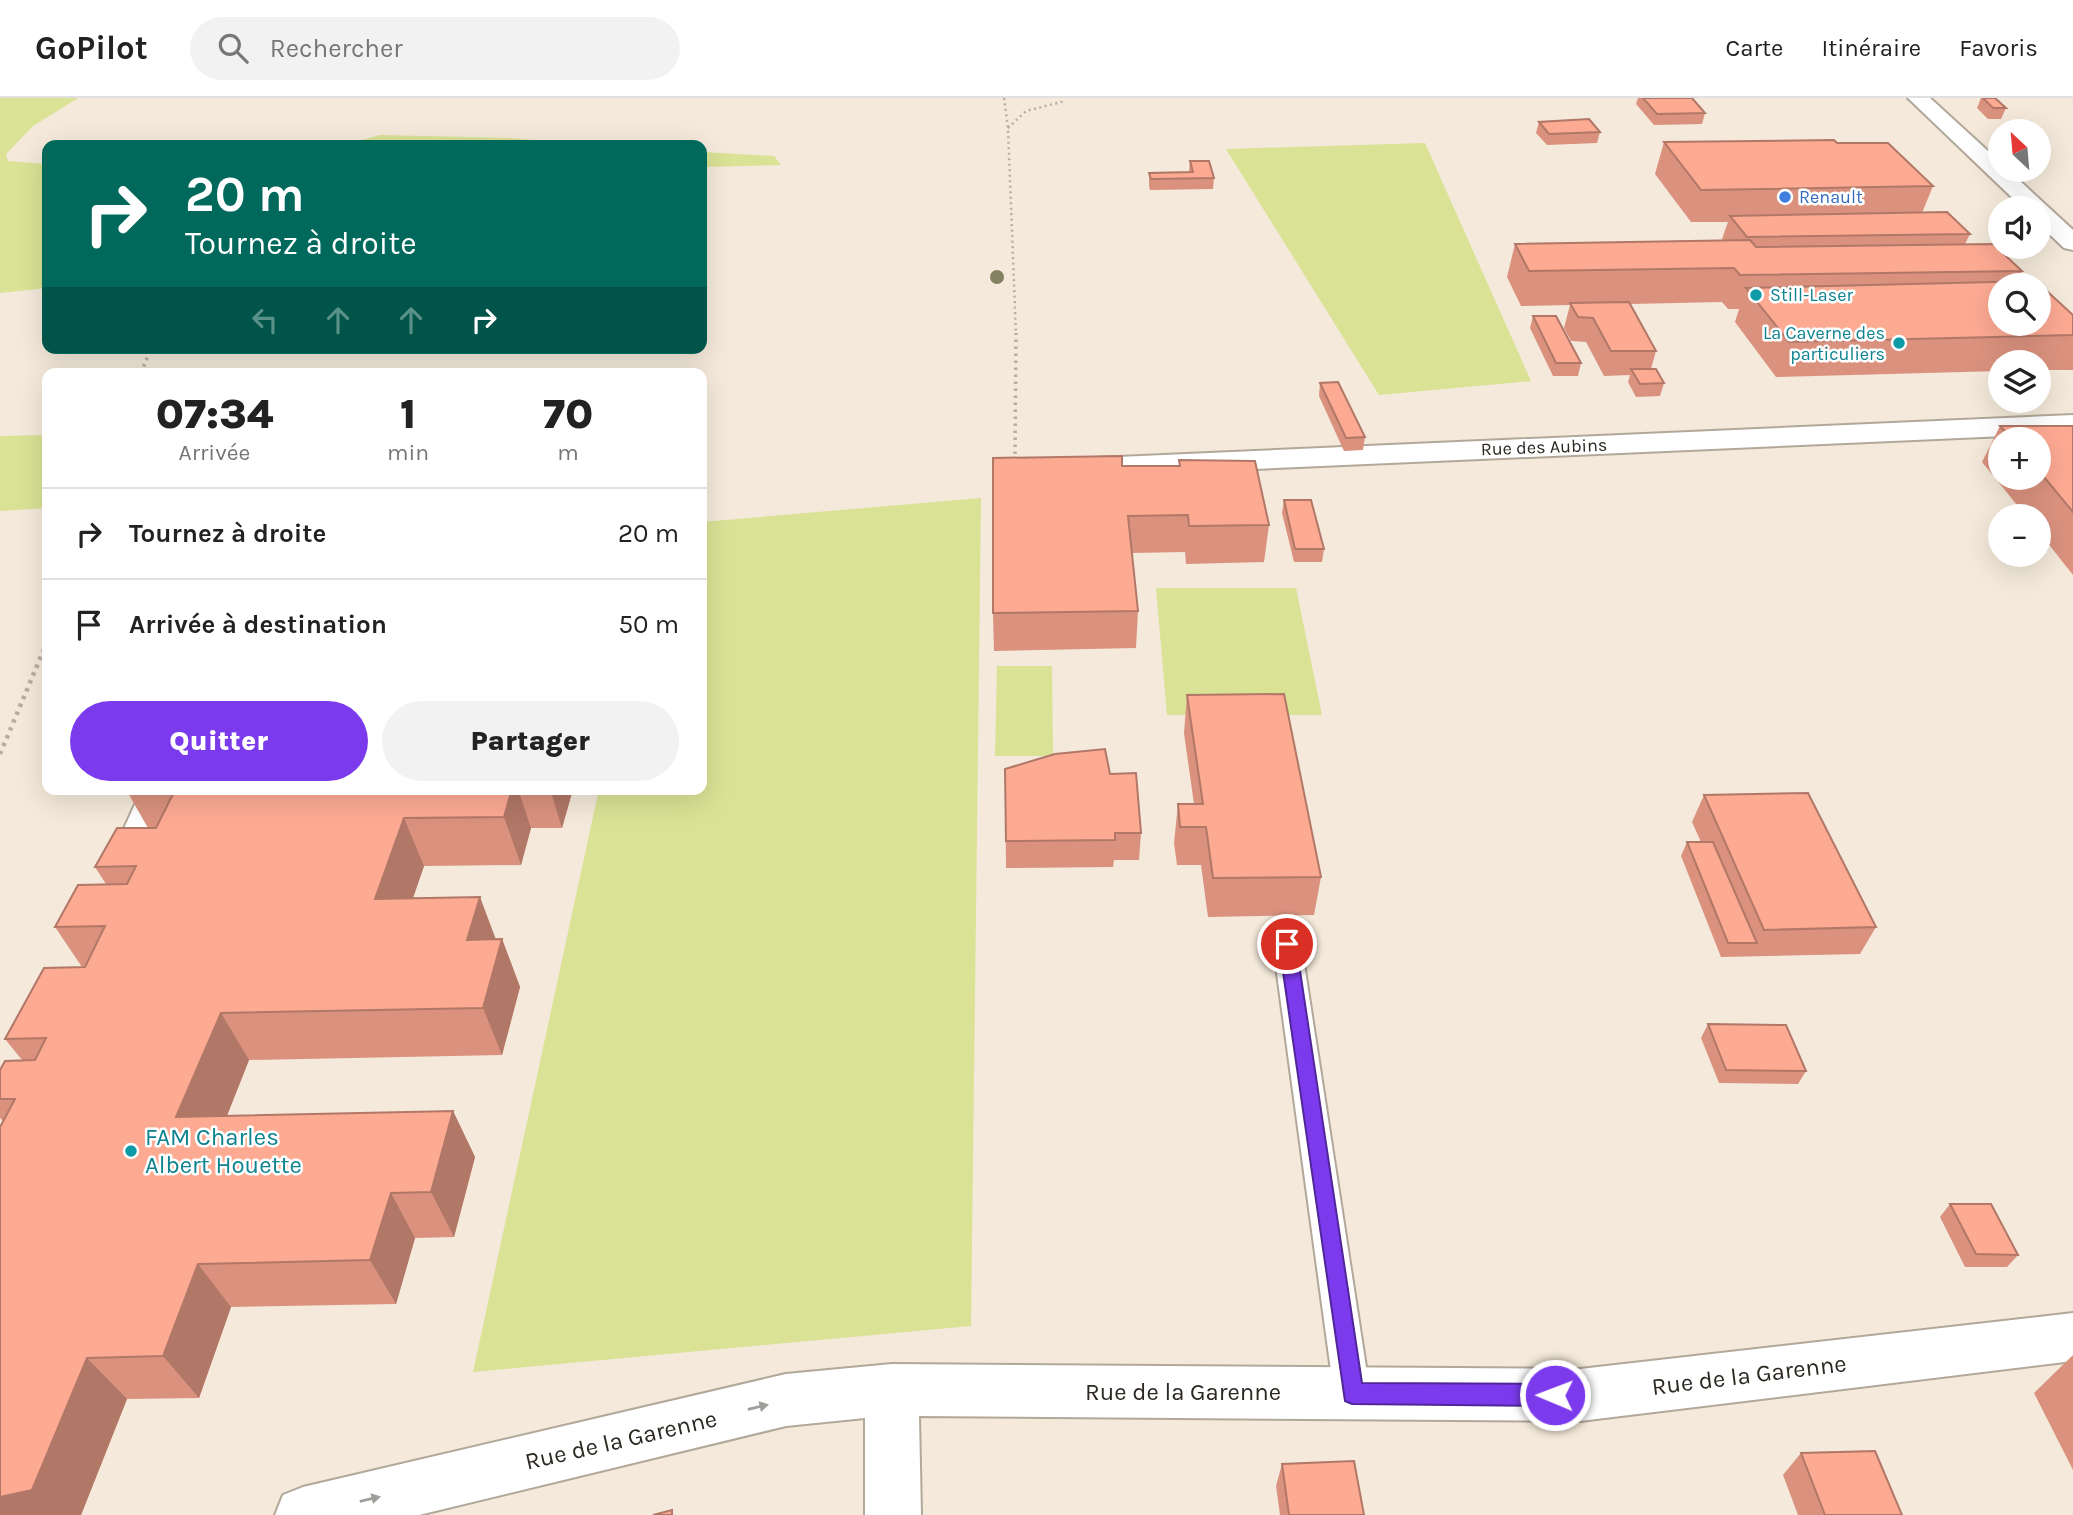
<!DOCTYPE html>
<html lang="fr">
<meta charset="utf-8">
<style>
:root{--surface:#fff;--page:#f2f2f2;--text:#222;--muted:#767676;--line:#e0e0e0;--accent:#7c3aed}
body{margin:0;font-family:Karla,sans-serif;background:var(--page);color:var(--text);height:100vh;display:flex;flex-direction:column;font-size:26px;white-space:nowrap}
*{box-sizing:border-box;margin:0}
p{font-size:23px;color:var(--muted)}
.icon{flex:none;width:38px;height:38px;fill:none;stroke:currentColor;stroke-width:2;stroke-linecap:round;stroke-linejoin:round}
.map{position:relative;flex:1;overflow:hidden}
.panel{position:absolute;left:42px;top:270px;width:665px;height:427px;display:flex;flex-direction:column;background:var(--surface);border-radius:14px;box-shadow:0 7px 28px #0002}
.panel>*{flex:none}
.guide{position:absolute;left:42px;top:42px;width:665px;height:214px;border-radius:14px;box-shadow:0 7px 28px #0002;background:#00695c;color:#fff;overflow:hidden}
.needle{width:46px;rotate:334deg}
.tools{position:absolute;left:1988px;top:21px;display:grid;gap:14px}
.tools a{display:grid;place-items:center;width:63px;height:63px;border-radius:50%;background:var(--surface);box-shadow:0 7px 28px #0002;font-size:35px}
.pin{position:absolute;display:grid;place-items:center;width:60px;height:60px;color:#fff;margin:-30px;border:4px solid #fff;border-radius:50%;box-shadow:0 2px 7px #0007}
.me{position:absolute;width:77px;margin:-38px;rotate:271deg;stroke-linejoin:round;filter:drop-shadow(0 0 5px #0008)}
.turn{display:flex;align-items:center;gap:24px;height:147px;padding:0 28px;font-size:32px}
.turn .icon{width:91px;height:91px;stroke-width:2.5}
.turn b{display:block;font-size:49px;line-height:60px}
.lanes{display:flex;align-items:center;height:66px;padding:0 28px;background:#0003;justify-content:center;gap:35px;direction:ltr}
.lanes .off{opacity:.35}
.eta{display:flex;justify-content:space-evenly;align-items:center;height:119px;text-align:center}
.eta b{font-size:42px;font-weight:800;line-height:49px}
.cta{display:flex;gap:14px;margin-top:auto;padding:14px 28px}
.cta a{flex:1;height:80px;border-radius:42px;background:var(--accent);color:#fff;font-size:28px;font-weight:800;line-height:80px;text-align:center}
.cta a+a{background:var(--page);color:var(--text)}
ul{padding:0;list-style:none}
li{display:flex;align-items:center;gap:21px;height:91px;padding:0 28px;border-top:2px solid var(--line)}
li div{flex:1}
li b{display:block;font-size:26px}
li em{font-style:normal}
header{display:flex;align-items:center;gap:42px;box-sizing:border-box;height:98px;padding:0 35px;background:var(--surface);border-bottom:2px solid var(--line)}
header strong{font-size:33px}
nav{display:flex;gap:38px;margin-inline-start:auto;font-size:24px}
.search{width:490px;height:63px;background:var(--page);display:flex;align-items:center;gap:18px;box-sizing:border-box;padding:0 24px;border-radius:38px;color:var(--muted);font-size:26px}
.map>svg:first-child{display:block}
.green{fill:#d9e295}
.lines{fill:none;stroke-linecap:round;stroke-linejoin:round}
.service-casing{stroke:#b2a89a;stroke-width:4}
.minor-casing{stroke:#b2a89a;stroke-width:4}
.secondary-casing{stroke:#b2a89a;stroke-width:4}
.path-far2{stroke:#b7aea2;stroke-width:2.5;stroke-dasharray:2 3.5;stroke-linecap:butt}
.path-far1{stroke:#b7aea2;stroke-width:3.5;stroke-dasharray:2.5 4.5;stroke-linecap:butt}
.path{stroke:#b7aea2;stroke-width:4.5;stroke-dasharray:3.5 5;stroke-linecap:butt}
.service{fill:#fff;fill-rule:evenodd}
.minor{fill:#fff;fill-rule:evenodd}
.secondary{fill:#fff;fill-rule:evenodd}
.tree{fill:#848162}
.wall{fill:#da927e;fill-rule:evenodd}
.shaded-wall{fill:#b17767}
.building{fill:#fdaa93;stroke:#b17767;stroke-width:2;fill-rule:evenodd}
.oneway{fill:#a09e9b}
.route{fill:#7c3aed;stroke:#51269a;stroke-width:2}
.shop-dot{fill:#3f7fe0;stroke:#fff;stroke-width:2.5}
.culture-dot{fill:#0f9aa8;stroke:#fff;stroke-width:2.5}
.labels{text-anchor:middle;dominant-baseline:central;stroke-width:5;stroke-linejoin:round;paint-order:stroke}
.far-shop-label{font-size:18px;fill:#366cbe;stroke:#fff;text-anchor:start}
.far-culture-label{font-size:18px;fill:#0d838f;stroke:#fff;text-anchor:start}
.far-street-label{font-size:18px;fill:#2b2721;stroke:#fff}
.near-culture-label{font-size:24px;fill:#0d838f;stroke:#fff;text-anchor:start}
.near-street-label{font-size:24px;fill:#2b2721;stroke:#fff}
</style>
<header>
<strong>GoPilot</strong>
<div class="search"><svg class="icon" aria-label="search" viewBox="0 0 24 24"><circle cx="10" cy="10" r="6"/><path d="M15 15l6 6"/></svg>Rechercher</div>
<nav><a>Carte</a><a>Itinéraire</a><a>Favoris</a></nav>
</header>
<div class="map">
<svg width="2073" height="1417" viewBox="0 0 2073 1417">
<rect width="100%" height="100%" fill="#f4e9da"/>
<path class="green" d="M0,0H78L33,28L6,56L8,63L47,66V190L0,195Z
M380,37L509,40L597,47H344Z
M1425,45L1531,283L1379,297L1226,51Z
M702,54L774,58L781,67L702,69Z
M47,337V410L0,413V338Z
M981,400L971,1228L473,1274L599,691H702V424Z
M1156,490H1296L1322,617H1167Z
M997,568H1052L1053,658H995Z"/>
<g class="lines">
<g class="service-casing">
<path id="service" d="M142,691H168L137,763L133,770L123,773L113,770L109,763Z
M1287,835L1297,838L1301,846L1370,1295L1365,1307L1352,1313L1339,1307L1334,1295L1273,846L1277,838Z"/>
</g>
<g class="minor-casing">
<path id="minor" d="M2073,317V335L1072,379L1061,376L1057,370L1061,364L1072,361Z
M2073,1215V1263L1580,1323L919,1318L921,1417H865V1320L786,1328L419,1417H275L283,1397L303,1389L786,1276L892,1266L1580,1271Z"/>
</g>
<g class="secondary-casing">
<path id="secondary" d="M1908,0H1930L2000,64V72H2008L2073,132V152L2064,150L2039,126V110H2023Z"/>
</g>
<path class="path-far2" d="M1004,0L1008,30L1016,237
M1008,30L1026,13L1065,3"/>
<path class="path-far1" d="M141,275L151,250
M1015,363L1016,235"/>
<path class="path" d="M0,656L47,544"/>
<use href="#service" class="service"/>
<use href="#minor" class="minor"/>
<use href="#secondary" class="secondary"/>
</g>
<circle class="tree" cx="997" cy="179" r="7"/>
<path class="wall" d="M1638,0H1692L1705,15L1702,26L1654,27L1636,6Z
M1981,0H1995L2006,10L2001,21H1988L1977,10Z
M1539,24L1600,34L1597,45L1547,47L1536,35Z
M1664,44L1837,45L1933,88L1922,115L1970,136L1965,146L2022,173L2017,183L2073,217V272H2039V264H2000V273L1776,279L1735,224L1739,211H1728L1722,204L1630,206L1656,253L1651,271L1664,285L1660,298L1636,299L1628,284L1630,277L1604,278L1586,244L1571,243L1564,230L1570,207L1521,208L1507,179L1515,146L1724,142L1722,141L1728,124H1691L1655,76Z
M1190,63L1214,80L1213,91L1150,92L1149,87V75L1189,74Z
M1533,218L1581,265L1578,278H1553L1530,230Z
M1320,285L1365,339L1363,352L1344,353L1319,298Z
M2000,328H2073V477L2039,434V418H2026L1982,364ZM2000,341H2039V380H2000Z
M1179,362L1269,427L1264,464L1186,466L1185,454L1132,455L1138,513L1136,550L994,553L993,515L1122,368H1179Z
M1284,402L1324,451L1322,464H1294L1282,415Z
M1187,597L1321,779L1314,817L1208,819L1201,767H1177L1174,745L1178,706H1194L1184,635Z
M1005,671L1110,676L1141,735L1139,762H1114L1113,769L1006,770Z
M130,691H573L562,730H531L521,767L424,768L413,800L496,841H502L520,889L502,957L249,962L227,1018L453,1013L475,1059L454,1139L415,1140L396,1206L231,1209L199,1300L127,1301L81,1417L3,1023L0,1020V972L22,962L5,941L82,869L55,829L106,786L95,769L148,730L128,695Z
M1704,697L1876,829L1860,856L1721,859L1681,758L1687,744H1701L1692,724Z
M1708,926L1806,973L1798,986L1719,985L1701,940Z
M1950,1106L2018,1157L2007,1169H1965L1940,1119Z
M2073,1257V1372L2034,1295Z
M1801,1355L1902,1417H1798L1783,1377Z
M1282,1366L1364,1417H1280L1276,1388Z"/>
<path class="shaded-wall" d="M512,691H518L531,730L521,767L504,719Z
M550,691H573L562,730Z
M404,720L424,768L396,849L375,801Z
M480,799L498,847L467,842Z
M502,841L520,889L502,957L483,910Z
M221,915L249,962L208,1065L176,1019Z
M453,1013L475,1059L454,1139L431,1094Z
M391,1095L415,1140L396,1206L370,1162Z
M198,1166L231,1209L199,1300L163,1258Z
M87,1260L127,1301L81,1417H0V1399Z"/>
<path class="building" d="M1643,0H1692L1705,15L1657,16Z
M1983,0H1995L2006,10H1993Z
M1589,21L1600,34L1549,36L1539,24Z
M1834,42L1837,45H1888L1933,88L1701,92L1664,44Z
M1190,63H1209L1214,80L1151,81L1149,75L1193,74Z
M1947,114L1970,136L1747,139L1730,118Z
M1750,142L1756,149L1993,146L2022,173L1740,177L1734,170L1529,173L1515,146Z
M2036,183L2073,217V237L1789,244L1746,190ZM2000,187H2039V226H2000Z
M1629,204L1656,253H1611L1593,220L1578,219L1570,205Z
M1533,218H1556L1581,265H1556Z
M1631,271H1656L1664,285L1640,286Z
M1338,284L1365,339L1346,340L1320,285Z
M2000,328H2073V414L2039,373V341H2012Z
M1122,358V368H1180L1179,362L1255,363L1269,427L1189,428L1188,417L1128,418L1138,513L993,515V360Z
M1284,402H1311L1324,451H1295Z
M1284,596L1321,779L1213,780L1206,729H1180L1178,706H1203L1187,597Z
M1105,651L1110,676L1136,675L1141,735H1115V742L1006,743L1005,671L1055,656Z
M130,691H512L504,719L404,720L375,801L480,799L467,842L502,841L483,910L221,915L176,1019L453,1013L431,1094L391,1095L370,1162L198,1166L163,1258L87,1260L32,1392L0,1399V1029L15,1001H0V972L5,963L35,962L46,940L5,941L44,870L85,869L105,828L55,829L78,787L127,786L136,768L95,769L117,730H156L174,694L128,695Z
M1808,695L1876,829L1764,832L1704,697Z
M1687,744H1713L1757,845H1728Z
M1708,926L1786,927L1806,973L1726,972Z
M1950,1106H1991L2018,1157L1976,1156Z
M1875,1353L1902,1417H1825L1801,1355Z
M1354,1363L1364,1417H1289L1282,1366Z
M672,1412V1417H653Z"/>
<defs><path id="oneway-solid" d="M-6-.8H1V-3.2L6.5 0L1 3.2V.8H-6Z" transform="scale(1.75)"/></defs>
<g class="oneway">
<use href="#oneway-solid" transform="translate(758 1309) rotate(-13)"/>
<use href="#oneway-solid" transform="translate(370 1401) rotate(-13)"/>
</g>
<path class="route" d="M1287,839L1293,841L1296,846L1362,1285L1555,1286L1563,1290L1566,1297L1563,1305L1555,1308L1352,1306L1345,1303L1279,846L1281,841Z"/>
<circle class="shop-dot" cx="1785" cy="99" r="7"/>
<g class="culture-dot">
<circle cx="1756" cy="197" r="7"/>
<circle cx="1899" cy="245" r="7"/>
<circle cx="131" cy="1053" r="7"/>
</g>
<g class="labels">
<g class="far-shop-label">
<text x="1799" y="99">Renault</text>
</g>
<g class="far-culture-label">
<text x="1770" y="197">Still-Laser</text>
<text x="1885" y="235" text-anchor="end">La Caverne des<tspan x="1885" dy="21">particuliers</tspan></text>
</g>
<g class="far-street-label">
<text transform="translate(1544 349) rotate(-2)">Rue des Aubins</text>
</g>
<g class="near-culture-label">
<text x="145" y="1039">FAM Charles<tspan x="145" dy="28">Albert Houette</tspan></text>
</g>
<g class="near-street-label">
<text transform="translate(1749 1277) rotate(-7)">Rue de la Garenne</text>
<text x="1183" y="1294">Rue de la Garenne</text>
<text transform="translate(621 1342) rotate(-13)">Rue de la Garenne</text>
</g>
</g>
</svg>
<div class="tools">
<a><svg class="needle" viewBox="-14 -14 28 28"><path d="M0-13l5 13h-10z" fill="#e53935"/><path d="M0 13l5-13h-10z" fill="#767676"/></svg></a>
<a><svg class="icon" aria-label="sound" viewBox="0 0 24 24"><path d="M4 9h4l5-4v14l-5-4H4zM17 9q2 3 0 6"/></svg></a>
<a><svg class="icon" aria-label="search" viewBox="0 0 24 24"><circle cx="10" cy="10" r="6"/><path d="M15 15l6 6"/></svg></a>
<a><svg class="icon" aria-label="layers" viewBox="0 0 24 24"><path d="M12 4l9 5-9 5-9-5zM3 14l9 5 9-5"/></svg></a>
<a>+</a>
<a>−</a>
</div>
<div class="pin" style="left:1287px;top:846px;background:#d93025"><svg class="icon" aria-label="arrive" viewBox="0 0 24 24"><path d="M6 21V4h12l-3 4 3 4H6"/></svg></div>
<svg class="me" style="left:1555px;top:1297px" viewBox="-20 -20 40 40"><circle r="17" fill="#7c3aed" stroke="#fff" stroke-width="3"/><path d="M0-11L8 9 0 5-8 9z" fill="#fff"/></svg>
<div class="guide">
<div class="turn"><svg class="icon" aria-label="right" viewBox="0 0 24 24"><path d="M7 20v-9h11M14 6l5 5-5 5"/></svg><div><b>20 m</b>Tournez à droite</div></div>
<div class="lanes"><svg class="icon off" aria-label="left" viewBox="0 0 24 24"><path d="M17 20v-9H6M10 6l-5 5 5 5"/></svg><svg class="icon off" aria-label="ahead" viewBox="0 0 24 24"><path d="M12 20V5M6 11l6-6 6 6"/></svg><svg class="icon off" aria-label="ahead" viewBox="0 0 24 24"><path d="M12 20V5M6 11l6-6 6 6"/></svg><svg class="icon" aria-label="right" viewBox="0 0 24 24"><path d="M7 20v-9h11M14 6l5 5-5 5"/></svg></div>
</div>
<section class="panel">
<div class="eta">
<div><b>07:34</b><p>Arrivée</p></div>
<div><b>1</b><p>min</p></div>
<div><b>70</b><p>m</p></div>
</div>
<ul>
<li><svg class="icon" aria-label="right" viewBox="0 0 24 24"><path d="M7 20v-9h11M14 6l5 5-5 5"/></svg><div><b>Tournez à droite</b></div><em>20 m</em></li>
<li><svg class="icon" aria-label="arrive" viewBox="0 0 24 24"><path d="M6 21V4h12l-3 4 3 4H6"/></svg><div><b>Arrivée à destination</b></div><em>50 m</em></li>
</ul>
<div class="cta"><a>Quitter</a><a>Partager</a></div>
</section>
</div>
